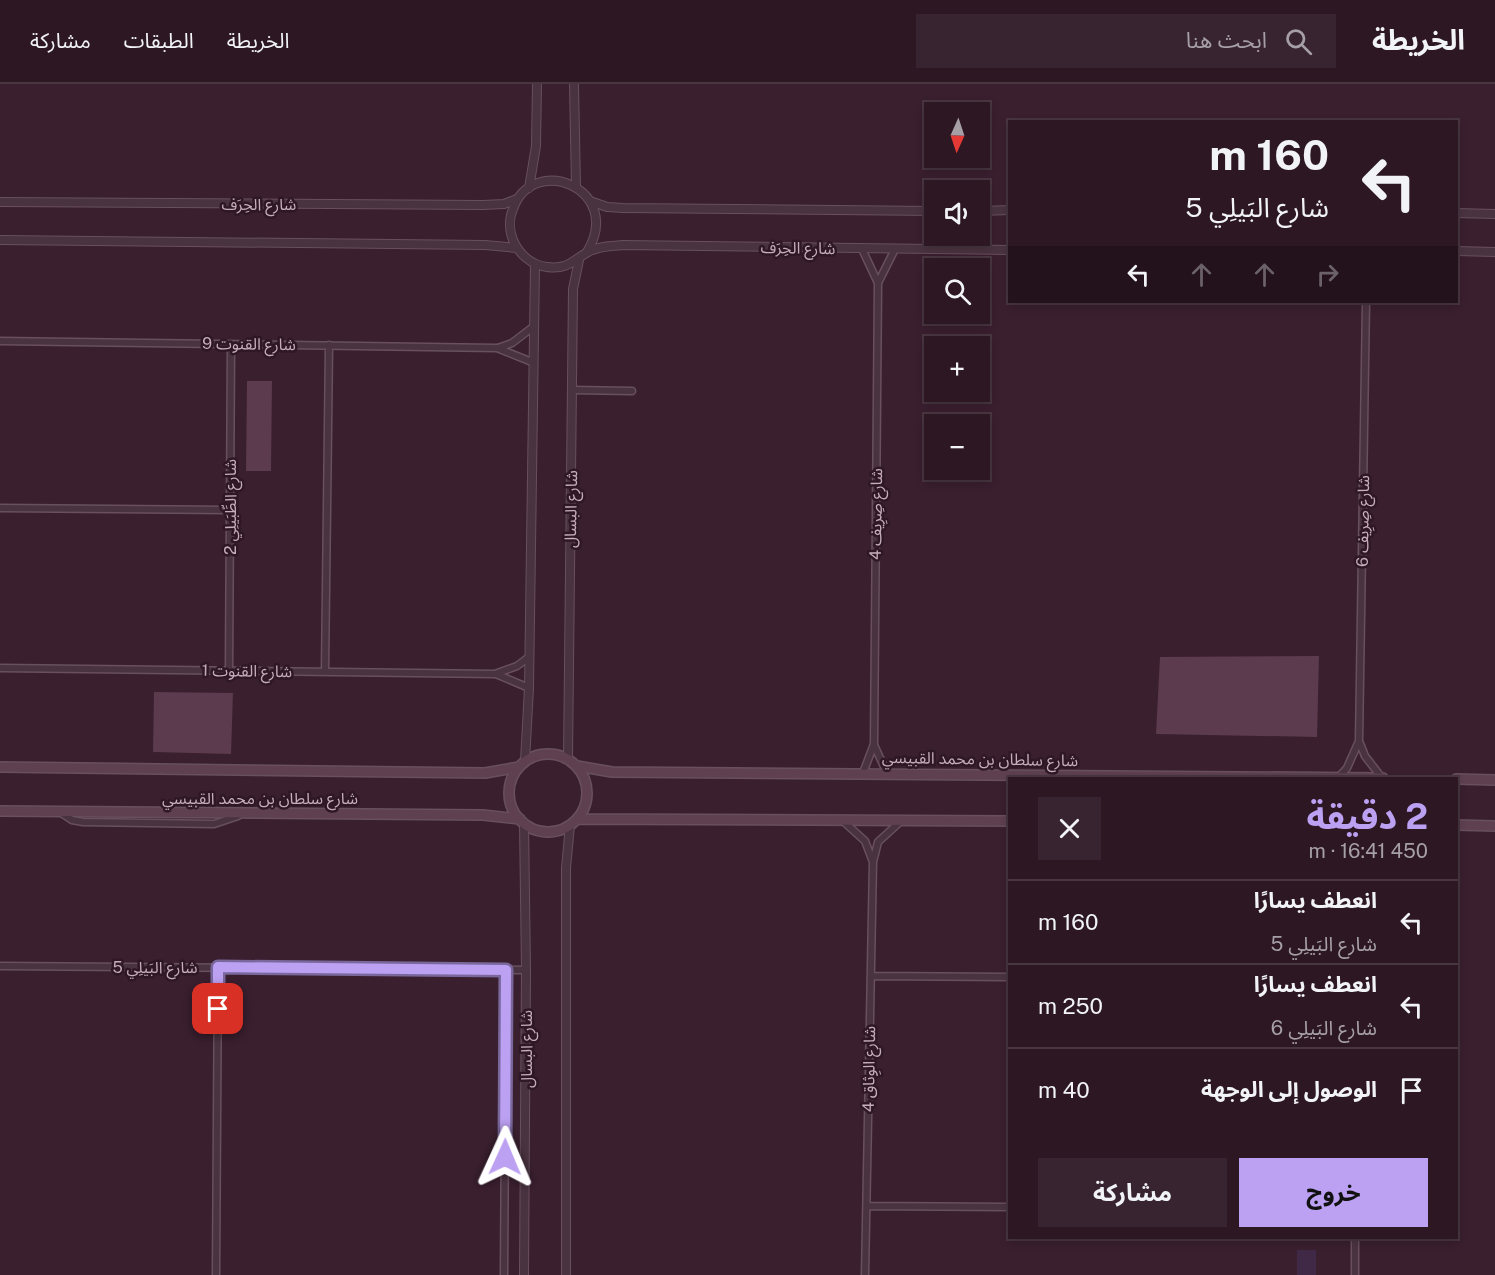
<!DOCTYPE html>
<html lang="ar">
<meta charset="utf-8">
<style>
:root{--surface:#2c1723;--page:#382430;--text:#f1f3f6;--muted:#a69fa6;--line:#483641;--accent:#bca0f2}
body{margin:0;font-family:"Public Sans","Noto Sans Arabic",sans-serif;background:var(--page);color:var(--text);direction:rtl;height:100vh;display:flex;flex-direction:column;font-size:22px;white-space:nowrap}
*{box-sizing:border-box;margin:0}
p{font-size:20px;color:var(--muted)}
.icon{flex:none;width:33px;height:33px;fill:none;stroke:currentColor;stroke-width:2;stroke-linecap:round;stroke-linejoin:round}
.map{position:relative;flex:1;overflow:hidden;direction:ltr}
.details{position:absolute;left:1008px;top:693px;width:450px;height:462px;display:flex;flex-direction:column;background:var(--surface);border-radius:0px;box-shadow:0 3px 9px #0003,0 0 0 2px var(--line);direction:rtl}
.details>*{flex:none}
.guide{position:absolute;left:1008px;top:36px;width:450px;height:183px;border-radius:0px;box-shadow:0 3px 9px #0003,0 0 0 2px var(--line);direction:rtl;background:#2c1723;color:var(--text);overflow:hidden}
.needle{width:39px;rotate:183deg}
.fabs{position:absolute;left:924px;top:18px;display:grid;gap:12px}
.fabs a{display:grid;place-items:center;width:66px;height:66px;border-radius:0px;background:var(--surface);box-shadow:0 3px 9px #0003,0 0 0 2px var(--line);font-size:30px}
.pin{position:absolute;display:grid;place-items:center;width:51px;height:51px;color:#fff;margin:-26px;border-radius:12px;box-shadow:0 3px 9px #0006}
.me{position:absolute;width:66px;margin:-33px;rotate:1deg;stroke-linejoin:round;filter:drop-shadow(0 0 4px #0008)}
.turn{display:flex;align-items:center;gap:21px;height:126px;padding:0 30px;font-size:27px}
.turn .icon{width:78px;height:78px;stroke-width:2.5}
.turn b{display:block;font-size:42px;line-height:51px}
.lanes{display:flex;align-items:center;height:57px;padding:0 30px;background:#0003;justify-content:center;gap:30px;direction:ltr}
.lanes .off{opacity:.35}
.round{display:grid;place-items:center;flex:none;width:63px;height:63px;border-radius:0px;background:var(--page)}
.head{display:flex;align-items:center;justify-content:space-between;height:102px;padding:0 30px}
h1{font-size:36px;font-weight:700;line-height:45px;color:var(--accent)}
.action{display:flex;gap:12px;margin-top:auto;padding:12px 30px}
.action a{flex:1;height:69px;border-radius:0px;background:var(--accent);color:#111;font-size:24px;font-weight:700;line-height:69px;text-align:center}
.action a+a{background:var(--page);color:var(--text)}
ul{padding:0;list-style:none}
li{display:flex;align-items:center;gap:18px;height:84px;padding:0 30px;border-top:2px solid var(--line)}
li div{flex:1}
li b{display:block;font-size:22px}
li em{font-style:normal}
header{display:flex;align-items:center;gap:36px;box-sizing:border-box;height:84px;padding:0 30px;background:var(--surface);border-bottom:2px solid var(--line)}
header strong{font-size:28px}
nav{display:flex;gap:33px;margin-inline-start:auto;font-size:21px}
.search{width:420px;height:54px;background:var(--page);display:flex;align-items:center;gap:15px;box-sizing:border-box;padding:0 21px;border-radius:0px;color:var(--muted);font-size:22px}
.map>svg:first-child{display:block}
.green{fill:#3f2946}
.building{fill:#5b3b4d}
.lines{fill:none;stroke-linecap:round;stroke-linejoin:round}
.minor-casing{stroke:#68505e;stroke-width:9}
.tertiary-casing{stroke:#68505e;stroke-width:10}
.secondary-casing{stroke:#68505e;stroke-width:12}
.minor{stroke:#4a3340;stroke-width:6}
.tertiary{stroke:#4a3340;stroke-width:8}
.secondary{stroke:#5e4050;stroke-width:9}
.route-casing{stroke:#7a689d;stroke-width:15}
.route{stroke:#bca0f2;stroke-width:10}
.labels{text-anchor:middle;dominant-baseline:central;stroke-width:5;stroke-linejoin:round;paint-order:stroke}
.street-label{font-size:16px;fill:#c7adbb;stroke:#2f1825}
</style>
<header>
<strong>الخريطة</strong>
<div class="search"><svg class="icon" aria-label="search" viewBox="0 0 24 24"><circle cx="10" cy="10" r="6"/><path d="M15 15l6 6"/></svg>ابحث هنا</div>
<nav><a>الخريطة</a><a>الطبقات</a><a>مشاركة</a></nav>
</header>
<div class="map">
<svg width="1495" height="1191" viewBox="0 0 1495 1191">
<rect width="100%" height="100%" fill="#3a1f2f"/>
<path class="green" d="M1297,1166H1316V1191H1297Z"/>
<path class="building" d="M247,297H272L271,387H246Z
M1319,572L1317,653L1156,650L1160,573Z
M154,608L233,609L231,670L153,668Z"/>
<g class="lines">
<g class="minor-casing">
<path id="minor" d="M862,165L878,199
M0,257L497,264L532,278
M498,264L512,259L533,243
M572,306L632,307
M0,424L229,426
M0,584L495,590L517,582L529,573
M229,587L231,260
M325,588L329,261
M496,590L529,604
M1359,657L1365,672L1382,694
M874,661L887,689
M863,689L874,660L878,199L895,165
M1338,694L1347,684L1359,657L1366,218
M60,728L72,736L83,738L214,740L238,732
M843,737L865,757L873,778
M0,882L526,886
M871,892L1010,893
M867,1122L1010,1123
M216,1191L218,883
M504,1191L506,886
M865,1191L873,778L878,758L902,736
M1355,1191V1154"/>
</g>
<g class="tertiary-casing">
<path id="tertiary" d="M574,0L576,103
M529,104L536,62L537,0
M590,117L607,123L623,124L934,127
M0,118L483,121L504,120L517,115
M980,127L1010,126
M1456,129L1495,130
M0,156L485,161L517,164
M1456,167L1495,168
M587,168C625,105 533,68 513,125C509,134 509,146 513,156C519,170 531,181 547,183C568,186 573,176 588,168C598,162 612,162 623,161L1010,166
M568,675L573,205L579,176
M525,677L529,604L535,180
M524,739L526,886L524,1191
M566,1191V784L570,741"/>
</g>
<g class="secondary-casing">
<path id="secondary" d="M509 709a39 39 0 1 1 78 0a39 39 0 1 1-78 0Z
M577,682L612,688L1383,694
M0,683L485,689L519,683
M1456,695L1495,696
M0,727L483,731L520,735
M578,735L1010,737
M1456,741L1495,742"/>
</g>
<use href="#minor" class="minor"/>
<use href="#tertiary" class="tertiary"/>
<use href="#secondary" class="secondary"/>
</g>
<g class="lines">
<g class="route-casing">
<path id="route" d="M218,925V883L506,886L505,1073"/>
</g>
<use href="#route" class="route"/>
</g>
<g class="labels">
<g class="street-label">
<text x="259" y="120">شارع الحِرَف</text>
<text transform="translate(798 164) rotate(1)">شارع الحِرَف</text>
<text transform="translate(249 260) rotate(1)">شارع القنوت 9</text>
<text transform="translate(230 423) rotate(-90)">شارع الطِّبَيلِي 2</text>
<text transform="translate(571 425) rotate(-89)">شارع البسال</text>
<text transform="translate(876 430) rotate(-89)">شارع صِرِيف 4</text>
<text transform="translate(1363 437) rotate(-89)">شارع صِرِيف 6</text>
<text transform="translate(247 587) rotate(1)">شارع القنوت 1</text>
<text transform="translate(980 675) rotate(1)">شارع سلطان بن محمد القبيسي</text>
<text x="260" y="714">شارع سلطان بن محمد القبيسي</text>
<text x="155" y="883">شارع البَيلِي 5</text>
<text transform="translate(526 965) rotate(-90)">شارع البسال</text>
<text transform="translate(869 985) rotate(-89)">شارع الوِثاق 4</text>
</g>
</g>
</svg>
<div class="fabs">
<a><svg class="needle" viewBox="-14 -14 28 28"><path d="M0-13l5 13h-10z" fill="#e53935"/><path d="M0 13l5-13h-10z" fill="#a69fa6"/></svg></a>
<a><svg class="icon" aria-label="sound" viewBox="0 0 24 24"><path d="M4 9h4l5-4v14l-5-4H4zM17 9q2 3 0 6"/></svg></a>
<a><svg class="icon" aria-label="search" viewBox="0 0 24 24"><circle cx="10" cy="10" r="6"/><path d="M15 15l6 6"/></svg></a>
<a>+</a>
<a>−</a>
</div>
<div class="pin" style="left:218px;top:925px;background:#d93025"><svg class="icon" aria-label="arrive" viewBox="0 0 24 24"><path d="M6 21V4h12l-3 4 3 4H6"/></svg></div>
<svg class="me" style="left:505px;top:1073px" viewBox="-20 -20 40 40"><path d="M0-17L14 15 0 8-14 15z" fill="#bca0f2" stroke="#fff" stroke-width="4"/></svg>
<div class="guide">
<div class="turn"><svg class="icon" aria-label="left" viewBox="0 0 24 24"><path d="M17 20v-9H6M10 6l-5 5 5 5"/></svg><div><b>160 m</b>شارع البَيلِي 5</div></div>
<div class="lanes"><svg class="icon" aria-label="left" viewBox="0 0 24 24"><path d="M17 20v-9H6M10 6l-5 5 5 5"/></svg><svg class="icon off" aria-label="ahead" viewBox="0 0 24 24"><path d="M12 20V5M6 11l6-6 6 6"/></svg><svg class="icon off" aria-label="ahead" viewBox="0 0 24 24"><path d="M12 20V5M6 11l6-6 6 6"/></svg><svg class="icon off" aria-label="right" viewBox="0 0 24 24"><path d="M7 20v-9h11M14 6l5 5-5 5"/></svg></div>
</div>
<section class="details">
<div class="head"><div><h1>2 دقيقة</h1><p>450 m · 16:41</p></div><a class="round"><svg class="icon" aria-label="close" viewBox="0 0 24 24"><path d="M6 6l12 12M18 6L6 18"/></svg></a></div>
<ul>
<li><svg class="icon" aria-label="left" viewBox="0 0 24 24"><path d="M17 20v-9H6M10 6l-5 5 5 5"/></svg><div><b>انعطف يسارًا</b><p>شارع البَيلِي 5</p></div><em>160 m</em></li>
<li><svg class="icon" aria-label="left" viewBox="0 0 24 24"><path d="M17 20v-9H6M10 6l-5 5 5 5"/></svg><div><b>انعطف يسارًا</b><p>شارع البَيلِي 6</p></div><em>250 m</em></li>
<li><svg class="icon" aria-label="arrive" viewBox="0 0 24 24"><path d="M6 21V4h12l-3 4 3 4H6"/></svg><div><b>الوصول إلى الوجهة</b></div><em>40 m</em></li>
</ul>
<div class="action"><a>خروج</a><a>مشاركة</a></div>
</section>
</div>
